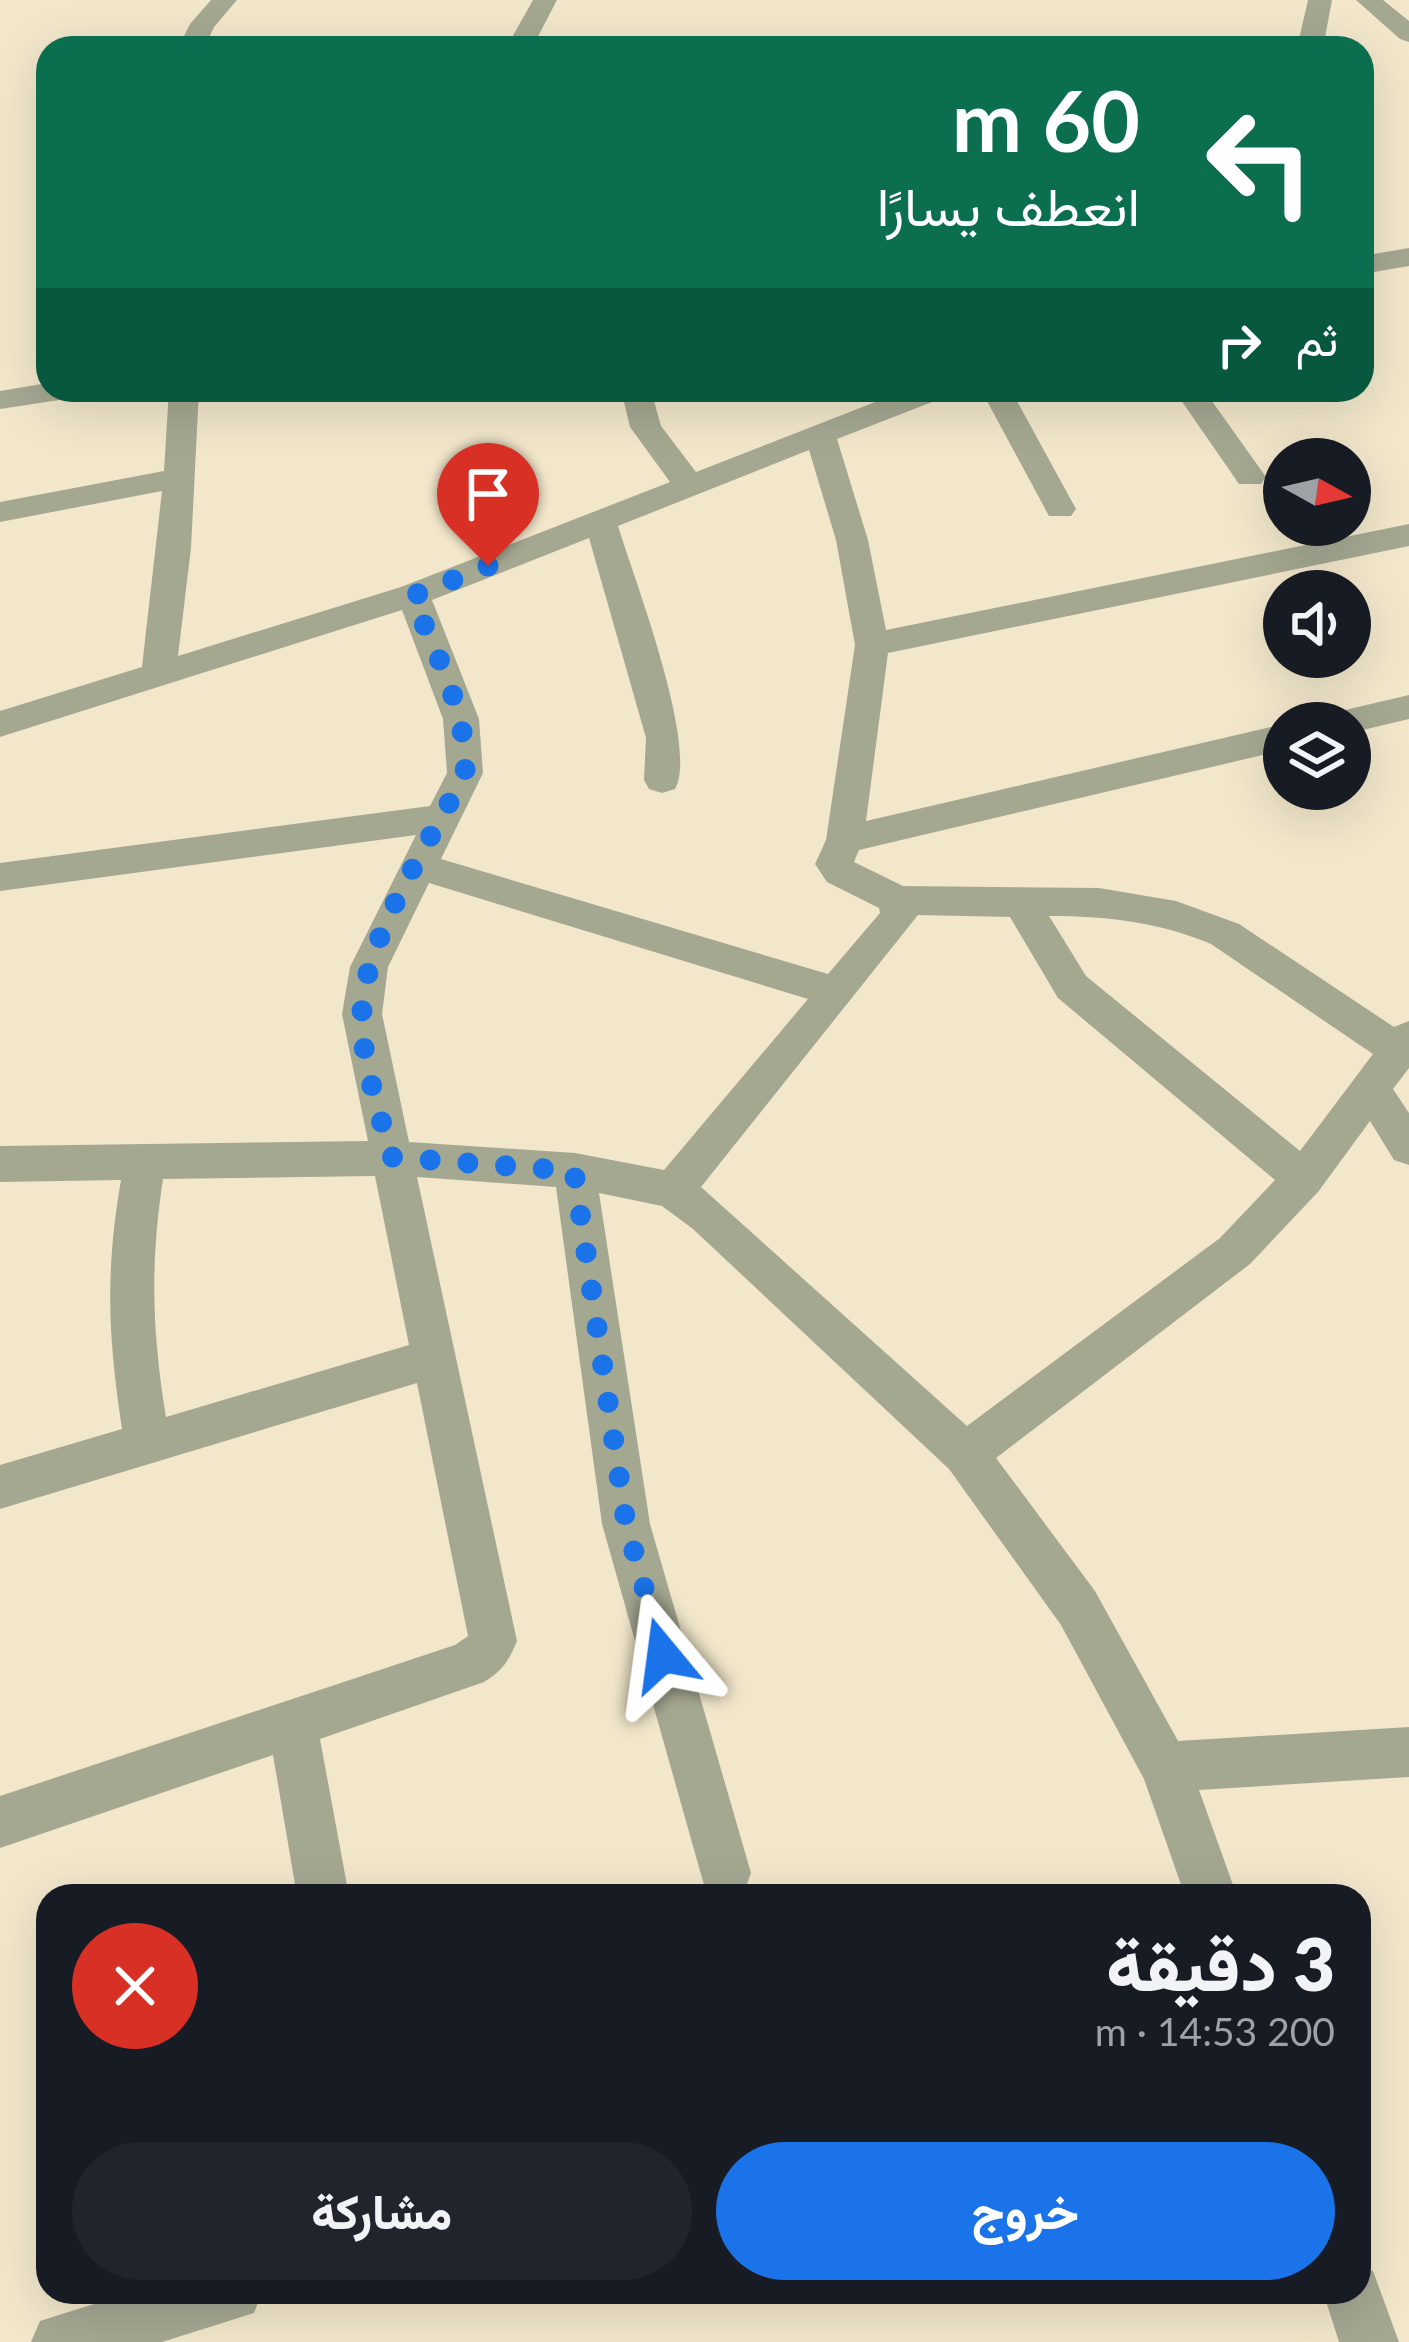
<!DOCTYPE html>
<html lang="ar">
<meta charset="utf-8">
<style>
:root{--surface:#171b24;--page:#20242c;--text:#f1f3f6;--muted:#9ea1a6;--accent:#1a73e8}
body{margin:0;font-family:Lato,Vazirmatn,sans-serif;background:var(--page);color:var(--text);direction:rtl;height:100vh;display:flex;flex-direction:column;font-size:45px;white-space:nowrap}
*{box-sizing:border-box;margin:0}
p{font-size:39px;color:var(--muted)}
.icon{flex:none;width:66px;height:66px;fill:none;stroke:currentColor;stroke-width:2;stroke-linecap:round;stroke-linejoin:round}
.map{position:relative;flex:1;overflow:hidden;direction:ltr}
.drawer{position:absolute;left:36px;top:1884px;width:1335px;height:420px;display:flex;flex-direction:column;background:var(--surface);border-radius:36px;box-shadow:0 12px 48px #0002;direction:rtl}
.drawer>*{flex:none}
.guide{position:absolute;left:36px;top:36px;width:1338px;height:366px;border-radius:36px;box-shadow:0 12px 48px #0002;direction:rtl;background:#0b6e4f;color:#fff;overflow:hidden}
.needle{width:78px;rotate:98deg}
.fabs{position:absolute;left:1263px;top:438px;display:grid;gap:24px}
.fabs a{display:grid;place-items:center;width:108px;height:108px;border-radius:50%;background:var(--surface);box-shadow:0 12px 48px #0002;font-size:60px}
.pin{position:absolute;display:grid;place-items:center;width:102px;height:102px;color:#fff;margin:-123px -51px;border-radius:50% 50% 50% 0;rotate:-45deg;box-shadow:0 0 12px #0007}
.pin .icon{rotate:45deg}
.me{position:absolute;width:132px;margin:-66px;rotate:344deg;stroke-linejoin:round;filter:drop-shadow(0 0 9px #0008)}
.turn{display:flex;align-items:center;gap:42px;height:252px;padding:0 36px;font-size:54px}
.turn .icon{width:156px;height:156px;stroke-width:2.5}
.turn b{display:block;font-size:84px;line-height:102px}
.then{display:flex;align-items:center;height:114px;padding:0 36px;background:#0003;gap:24px;font-size:45px}
.round{display:grid;place-items:center;flex:none;width:126px;height:126px;border-radius:63px;background:var(--page)}
.summary{display:flex;align-items:center;justify-content:space-between;height:204px;padding:0 36px}
h1{font-size:72px;font-weight:800;line-height:90px}
.button{display:flex;gap:24px;margin-top:auto;padding:24px 36px}
.button a{flex:1;height:138px;border-radius:72px;background:var(--accent);color:#fff;font-size:48px;font-weight:800;line-height:138px;text-align:center}
.button a+a{background:var(--page);color:var(--text)}
.map>svg:first-child{display:block}
.lines{fill:none;stroke-linecap:round;stroke-linejoin:round}
.street{fill:#a5a891;fill-rule:evenodd}
.route{stroke:#1a73e8;stroke-width:21;stroke-dasharray:0 37.8}
</style>
<div class="map">
<svg width="1409" height="2342" viewBox="0 0 1409 2342">
<rect width="100%" height="100%" fill="#f2e7cb"/>
<g class="lines">
<path class="street" d="M211,0H237L214,27L204,48H178L190,24Z
M533,0H557L532,48H506Z
M1308,0H1332L1323,48H1297Z
M1356,0H1383L1409,21V42L1400,39Z
M1409,248V266L1362,274V256Z
M48,383V390H81L66,399L0,409V391Z
M169,390H199L191,548L178,656L401,587L670,482L630,427L621,390H651L661,426L696,472L906,390H949L945,397L837,439L868,540L886,630L1409,524V546L888,653L866,821L1284,724V750L859,850L854,862L903,886L1099,888L1176,901L1239,924L1394,1027L1409,1021V1068L1393,1089L1409,1113V1165L1394,1160L1370,1121L1318,1192L1250,1264L996,1458L1095,1591L1178,1741L1409,1727V1777L1199,1790L1237,1896H1185L1144,1779L1061,1625L949,1469L693,1229L662,1206L599,1193L650,1524L751,1873L744,1892L733,1896L706,1892L602,1524L556,1187L417,1177L517,1641C509,1660 503,1671 484,1682L320,1739L349,1896H297L273,1755L0,1848V1796L455,1645L468,1636L417,1383L0,1509V1465L122,1429C108,1335 105,1274 121,1180L0,1182V1146L368,1141L342,1014L350,967L416,835L0,891V863L430,806L447,773L443,719L402,610L0,737V711L142,667L162,491L0,522V502L164,471ZM809,450L836,540L855,645L826,840L815,864L827,882L879,908L880,913L828,974L441,859L483,773L479,719L432,600L589,538L646,738L644,780L649,789L662,793L675,789C699,747 634,578 618,526ZM429,883L808,999L664,1170L575,1153L409,1142L382,1014L388,967ZM918,915L1010,917L1058,998L1275,1180L1220,1238L967,1426L701,1187ZM1049,916C1106,916 1159,922 1211,944L1373,1054L1300,1151L1086,976ZM375,1176L409,1345L166,1417C152,1332 150,1264 163,1179Z
M981,390H1011L1076,509L1071,516H1049Z
M1174,390H1204L1266,477L1261,484H1239Z
M1409,695V719L1350,733V723H1323L1328,714Z
M1359,2266L1373,2271L1399,2342H1339L1323,2292H1359Z
M132,2292H262L254,2313L162,2342H31L40,2321Z"/>
</g>
<g class="lines">
<path class="route" d="M488,566L412,596C435,652 468,711 465,773C431,841 365,936 362,1011C360,1059 380,1112 391,1157L574,1171L626,1523L663,1655"/>
</g>
</svg>
<div class="fabs">
<a><svg class="needle" viewBox="-14 -14 28 28"><path d="M0-13l5 13h-10z" fill="#e53935"/><path d="M0 13l5-13h-10z" fill="#9ea1a6"/></svg></a>
<a><svg class="icon" aria-label="sound" viewBox="0 0 24 24"><path d="M4 9h4l5-4v14l-5-4H4zM17 9q2 3 0 6"/></svg></a>
<a><svg class="icon" aria-label="layers" viewBox="0 0 24 24"><path d="M12 4l9 5-9 5-9-5zM3 14l9 5 9-5"/></svg></a>
</div>
<div class="pin" style="left:488px;top:566px;background:#d93025"><svg class="icon" aria-label="arrive" viewBox="0 0 24 24"><path d="M6 21V4h12l-3 4 3 4H6"/></svg></div>
<svg class="me" style="left:663px;top:1655px" viewBox="-20 -20 40 40"><path d="M0-17L14 15 0 8-14 15z" fill="#1a73e8" stroke="#fff" stroke-width="4"/></svg>
<div class="guide">
<div class="turn"><svg class="icon" aria-label="left" viewBox="0 0 24 24"><path d="M17 20v-9H6M10 6l-5 5 5 5"/></svg><div><b>60 m</b>انعطف يسارًا</div></div>
<div class="then">ثم<svg class="icon" aria-label="right" viewBox="0 0 24 24"><path d="M7 20v-9h11M14 6l5 5-5 5"/></svg></div>
</div>
<section class="drawer">
<div class="summary"><div><h1>3 دقيقة</h1><p>200 m · 14:53</p></div><a class="round" style="background:#d93025;color:#fff"><svg class="icon" aria-label="close" viewBox="0 0 24 24"><path d="M6 6l12 12M18 6L6 18"/></svg></a></div>
<div class="button"><a>خروج</a><a>مشاركة</a></div>
</section>
</div>
